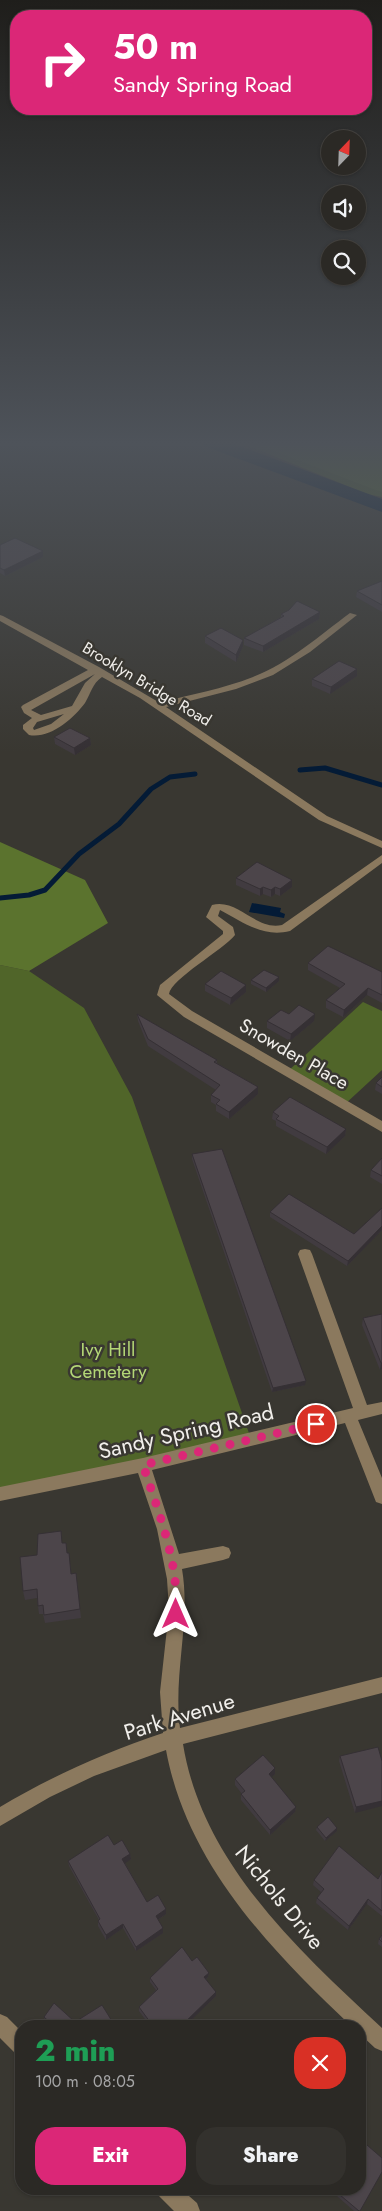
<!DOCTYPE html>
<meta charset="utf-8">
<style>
:root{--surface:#2b2925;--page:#33312d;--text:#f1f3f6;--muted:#a6a6a7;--line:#474542;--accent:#db2777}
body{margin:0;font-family:Jost,sans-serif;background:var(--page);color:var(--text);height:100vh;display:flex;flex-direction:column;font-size:19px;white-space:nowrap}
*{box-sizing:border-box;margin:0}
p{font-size:16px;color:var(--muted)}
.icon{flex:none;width:28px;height:28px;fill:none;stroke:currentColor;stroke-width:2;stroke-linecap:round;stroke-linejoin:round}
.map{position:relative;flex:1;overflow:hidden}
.drawer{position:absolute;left:15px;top:2020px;width:351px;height:175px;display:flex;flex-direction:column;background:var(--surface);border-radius:20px;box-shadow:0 1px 4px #0004,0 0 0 1px var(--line)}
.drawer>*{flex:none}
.guide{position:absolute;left:10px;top:10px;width:362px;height:105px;border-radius:20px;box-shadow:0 1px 4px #0004,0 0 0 1px var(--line);background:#db2777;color:#fff;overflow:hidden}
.needle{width:32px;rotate:23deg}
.controls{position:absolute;left:321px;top:130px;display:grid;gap:10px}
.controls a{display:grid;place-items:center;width:45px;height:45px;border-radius:50%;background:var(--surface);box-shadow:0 1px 4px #0004,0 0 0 1px var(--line);font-size:25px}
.pin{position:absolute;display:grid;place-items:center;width:42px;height:42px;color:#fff;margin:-21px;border:2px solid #fff;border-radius:50%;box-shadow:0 1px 5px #0007}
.me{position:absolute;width:55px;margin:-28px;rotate:0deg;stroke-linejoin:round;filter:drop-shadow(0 0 4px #0008)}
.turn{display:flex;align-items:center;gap:18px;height:105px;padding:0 20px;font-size:22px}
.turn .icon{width:65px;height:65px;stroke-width:2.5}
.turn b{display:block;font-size:35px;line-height:42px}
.round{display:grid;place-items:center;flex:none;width:52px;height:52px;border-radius:20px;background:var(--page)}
.headline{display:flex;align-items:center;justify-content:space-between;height:85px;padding:0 20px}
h1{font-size:30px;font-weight:800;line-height:38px;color:#1e9e55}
.button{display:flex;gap:10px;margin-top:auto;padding:10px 20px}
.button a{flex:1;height:58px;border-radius:20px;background:var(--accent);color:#fff;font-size:20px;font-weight:800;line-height:58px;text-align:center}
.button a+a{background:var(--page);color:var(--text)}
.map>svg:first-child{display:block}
.green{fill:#506529}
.forest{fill:#5b732e}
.water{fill:#041b36}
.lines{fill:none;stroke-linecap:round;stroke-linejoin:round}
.stream{stroke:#041b36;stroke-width:5}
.river{fill:#041b36;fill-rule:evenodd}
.minor{fill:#8b795e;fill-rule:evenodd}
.wall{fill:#413b40}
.shaded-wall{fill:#353034}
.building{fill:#4c454a;stroke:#353034}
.route{stroke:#db2777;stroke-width:9;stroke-dasharray:0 16.2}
.labels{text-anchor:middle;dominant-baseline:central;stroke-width:5;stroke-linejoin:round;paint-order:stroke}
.far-street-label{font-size:16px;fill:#f1efeb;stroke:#393731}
.street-label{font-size:19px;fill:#f1efeb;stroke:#393731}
.park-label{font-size:19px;fill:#b3d676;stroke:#393731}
.near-street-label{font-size:22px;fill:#f1efeb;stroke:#393731}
</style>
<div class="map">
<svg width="382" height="2211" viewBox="0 0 382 2211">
<rect width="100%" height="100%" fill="#393731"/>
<path class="green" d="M239,442H382V497L367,494Z
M0,965L29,971L84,1008L132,1097L251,1439L0,1494Z
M363,1002L382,1011V1070L344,1105L287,1072Z"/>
<path class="forest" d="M251,442H382V492L373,489Z
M0,842L85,880L108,923L29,971L0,965Z"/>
<path class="water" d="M252,903L281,908L280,912L285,914L284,918L249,912Z"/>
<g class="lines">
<path class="stream" d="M300,770L325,768L382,785
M0,898L29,895L45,890L79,854L119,824L151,789L170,777L195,774"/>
<path class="river" d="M202,442H229L382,499V512L204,446Z"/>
<path class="minor" d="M350,613L357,615L310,652L273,675L236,689L166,707L327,816L382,841V848L319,820L140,698L102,677C92,684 91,693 85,703C73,719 50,739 29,735L23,729V725L32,718L24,713L21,707L23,705L88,670L0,621V615L3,616L99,667L160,703C191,694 223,689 253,677C289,663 319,636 350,613ZM95,674L85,683L72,706L41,715L31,710ZM64,714L51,724L34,730L33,728L37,722Z
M382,855V863L290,931C263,938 243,922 220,910L218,916L233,927L235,935C223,950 171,979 169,994L192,1011L382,1121V1132L184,1017L157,995L160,985L223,934V931L206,917L212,905C238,898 256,931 282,925Z
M305,1249L310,1250L312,1254L367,1405L382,1402V1414L358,1420L382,1478V1504L376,1502L345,1423L152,1470L179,1554L223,1546L229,1548L231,1553L229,1558L223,1560L182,1569C191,1622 173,1674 180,1728L382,1677V1693L183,1744C202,1862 298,1950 382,2028V2051L375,2048L360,2034V2026H351C270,1949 187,1864 166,1750L94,1776L50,1797L0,1826V1807C52,1776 106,1752 163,1733L160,1692L169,1610L167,1579L157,1529L138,1473L0,1501V1487L143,1458L353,1408L298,1254L300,1250Z
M0,2014L7,2017L21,2031V2055L14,2052L0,2038Z
M156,2189H181L197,2203L200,2211H174L159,2196Z"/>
</g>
<path class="wall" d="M0,545L43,551V557L5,576L0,573Z
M382,581V612L356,597L357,591Z
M320,612L319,619L263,652L244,645V638L281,617V614Z
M205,636L243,640V646L236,662L205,643Z
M357,676L330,694L312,686V679Z
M54,737L90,738L91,745L75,755L55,744Z
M236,878L292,880V887L280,896L275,894L271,897L263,894L260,896L236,885Z
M308,963L382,972V1003L367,995L343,1017L326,1008V1000L340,988L308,970Z
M251,980L279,981L266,992L251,984Z
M205,984L246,992L230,1005L205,991Z
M137,1014L217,1060V1063L258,1087V1094L229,1119L216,1111V1105L211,1102V1095L216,1090L148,1046L138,1021Z
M289,1014L314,1021L290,1041L267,1028V1021Z
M382,1077V1094L375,1090L376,1083Z
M273,1112L346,1129L345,1136L326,1154L276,1126V1121L272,1119Z
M192,1154L305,1385L272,1392L192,1159Z
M382,1158V1184L370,1177L371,1170Z
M382,1208V1230L347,1266L270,1217V1212L354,1234Z
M382,1314V1369L380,1370L362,1325L363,1318Z
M63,1543L67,1553L71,1574L76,1573L81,1618L45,1623L43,1614H39L37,1598L25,1600L23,1591L37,1555Z
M340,1756L382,1761L355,1813L339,1761Z
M275,1774L271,1777L296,1807L295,1812L270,1835L241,1800V1794H242L235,1785V1779Z
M317,1827L337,1831L325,1841L316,1830Z
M114,1845L130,1854L131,1859L125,1863L147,1902L166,1909V1914L158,1920L163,1933L136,1951L123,1928L106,1940L98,1926V1921L99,1920L69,1866L68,1861Z
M382,1872V1916L367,1904L348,1930L316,1903L317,1898L321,1892L313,1885L314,1880L378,1879Z
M382,1935V1947L378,1944L379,1939Z
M192,1961L209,1973L208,1977L206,1979L216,1996L185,2026H150L139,2011V2007L156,1990L150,1982V1978Z
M44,2017L75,2022L115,2026H51L45,2021Z
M329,2189H360V2211H354Z"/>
<path class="shaded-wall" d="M43,551V557L5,576L4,570Z
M320,612L319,619L263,652V646Z
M243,640V646L236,662V655Z
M357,669V676L330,694L331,687Z
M90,738L91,745L75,755L74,748Z
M292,880V887L280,896V889Z
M263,887V894L260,896V889Z
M275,887V894L271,897V890Z
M279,977V981L266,992V988Z
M246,985V992L230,1005L231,998Z
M368,988L367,995L343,1017L344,1010Z
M315,1014L314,1021L290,1041L291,1034Z
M258,1087V1094L229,1119V1112Z
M346,1129L345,1136L326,1154L327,1147Z
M382,1226V1230L347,1266L348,1261Z
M381,1363H382V1369L380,1370Z
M306,1381L305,1385L272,1392L273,1388Z
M275,1768V1774L268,1780L269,1774Z
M382,1801V1806L355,1813L356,1807Z
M296,1807L295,1812L270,1835V1830Z
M337,1828V1831L325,1841L326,1838Z
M130,1854L131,1859L123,1865L122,1859Z
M368,1899L367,1904L348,1930L349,1926Z
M166,1909V1914L156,1921V1916Z
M123,1924V1928L106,1940V1935Z
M163,1928V1933L136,1951V1947Z
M209,1973L208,1977L204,1981V1977Z
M216,1992V1996L185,2026H181Z"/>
<path class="building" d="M15,538L43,551L4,570L0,568V545Z
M382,581V605L357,591Z
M297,601L320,612L263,646L244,638L284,616L281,614L289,610Z
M221,628L243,640L236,655L205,636Z
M339,661L357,669L331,687L312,679Z
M70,728L90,738L74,748L54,737Z
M257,862L292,880L280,889L275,887L271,890L263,887L260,889L236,878Z
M328,946L382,972V995L368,988L344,1010L326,1000L345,984L308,963Z
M264,970L279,977L266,988L251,980Z
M221,971L246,985L231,998L205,984Z
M299,1005L315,1014L291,1034L267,1021L281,1010L289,1014Z
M137,1014L217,1060L214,1062L258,1087L229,1112L216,1104L220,1100L211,1095L220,1085L148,1039Z
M382,1077V1087L376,1083Z
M290,1097L346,1129L327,1147L276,1119L279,1116L273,1112Z
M222,1149L306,1381L273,1388L192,1154Z
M382,1158V1176L371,1170Z
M289,1194L354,1234L382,1208V1226L348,1261L270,1212Z
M382,1314V1363H381L363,1318Z
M61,1531L62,1543H66L67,1553H69L71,1574L76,1573L80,1609L44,1615L43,1605L38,1606L37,1589L23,1591L20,1557L37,1555L38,1534Z
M378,1747L382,1761V1801L356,1807L340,1756Z
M263,1755L275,1768L269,1774L296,1807L270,1830L241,1794L245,1791L235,1779Z
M328,1817L337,1828L326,1838L317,1827Z
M108,1835L114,1845L122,1840L130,1854L122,1859L147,1902L158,1895L166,1909L156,1916L163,1928L136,1947L123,1924L106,1935L98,1921L100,1919L68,1861Z
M339,1846L378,1879L382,1872V1911L368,1899L349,1926L317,1898L324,1889L314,1880Z
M382,1935V1942L379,1939Z
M182,1947L192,1961L197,1957L209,1973L204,1977L216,1992L181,2026H153L139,2007L158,1989L150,1978Z
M54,2003L75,2022L102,2005L115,2026H54L44,2017Z
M360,2139L382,2158V2172L360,2211H359L333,2189H360Z"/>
<linearGradient id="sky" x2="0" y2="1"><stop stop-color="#1f1e1b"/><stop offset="0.59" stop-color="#4e535a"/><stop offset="1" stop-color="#4e535a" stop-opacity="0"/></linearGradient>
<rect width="382" height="752" fill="url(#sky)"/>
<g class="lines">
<path class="route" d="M176,1614C179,1562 159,1514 143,1465L316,1424"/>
</g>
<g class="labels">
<g class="far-street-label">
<text transform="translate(147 684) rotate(31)">Brooklyn Bridge Road</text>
</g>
<g class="street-label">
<text transform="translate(294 1054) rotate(30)">Snowden Place</text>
</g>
<g class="park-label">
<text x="108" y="1349">Ivy Hill<tspan x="108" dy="22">Cemetery</tspan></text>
</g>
<g class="near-street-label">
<text transform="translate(186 1431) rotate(-13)">Sandy Spring Road</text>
<text transform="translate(179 1716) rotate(-17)">Park Avenue</text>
<text transform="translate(280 1897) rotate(51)">Nichols Drive</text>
</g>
</g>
</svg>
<div class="controls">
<a><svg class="needle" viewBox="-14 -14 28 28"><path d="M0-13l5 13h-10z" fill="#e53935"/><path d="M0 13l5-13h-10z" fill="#a6a6a7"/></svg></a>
<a><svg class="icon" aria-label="sound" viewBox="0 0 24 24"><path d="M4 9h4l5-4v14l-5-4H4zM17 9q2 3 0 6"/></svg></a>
<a><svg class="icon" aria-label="search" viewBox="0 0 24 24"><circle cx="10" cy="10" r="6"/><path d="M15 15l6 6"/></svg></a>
</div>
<div class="pin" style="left:316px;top:1424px;background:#d93025"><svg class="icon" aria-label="arrive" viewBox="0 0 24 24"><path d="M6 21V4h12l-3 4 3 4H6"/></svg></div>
<svg class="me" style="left:176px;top:1614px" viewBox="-20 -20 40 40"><path d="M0-17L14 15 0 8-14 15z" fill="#db2777" stroke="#fff" stroke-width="4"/></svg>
<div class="guide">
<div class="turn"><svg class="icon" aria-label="right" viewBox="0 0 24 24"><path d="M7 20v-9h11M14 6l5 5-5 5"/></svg><div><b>50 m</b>Sandy Spring Road</div></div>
</div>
<section class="drawer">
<div class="headline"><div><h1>2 min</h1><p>100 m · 08:05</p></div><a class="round" style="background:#d93025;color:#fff"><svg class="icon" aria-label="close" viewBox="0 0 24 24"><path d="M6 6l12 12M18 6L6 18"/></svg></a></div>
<div class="button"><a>Exit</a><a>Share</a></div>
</section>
</div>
